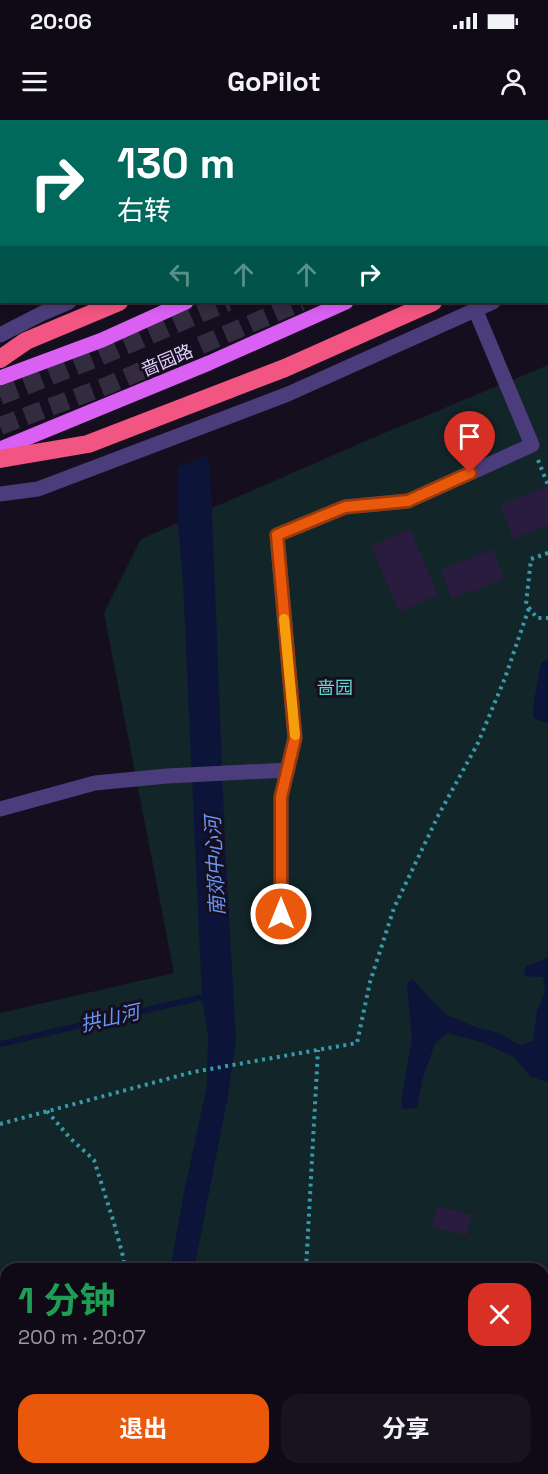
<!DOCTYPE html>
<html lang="zh">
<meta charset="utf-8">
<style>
:root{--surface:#100a17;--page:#191320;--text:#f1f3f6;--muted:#9c9aa1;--line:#302b36;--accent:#ea580c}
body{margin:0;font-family:"Space Grotesk","Noto Sans SC",sans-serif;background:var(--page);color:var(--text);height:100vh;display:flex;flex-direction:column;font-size:22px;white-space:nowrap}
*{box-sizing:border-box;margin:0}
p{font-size:20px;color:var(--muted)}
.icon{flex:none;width:33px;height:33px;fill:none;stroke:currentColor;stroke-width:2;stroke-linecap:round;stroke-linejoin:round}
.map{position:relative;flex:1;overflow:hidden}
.details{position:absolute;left:0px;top:1143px;width:549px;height:212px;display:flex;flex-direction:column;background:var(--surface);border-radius:18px 18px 0 0;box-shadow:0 3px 9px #0003,0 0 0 2px var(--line)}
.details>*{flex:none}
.hud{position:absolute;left:0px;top:0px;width:549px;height:183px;box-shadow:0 3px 9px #0003,0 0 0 2px var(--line);background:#00695c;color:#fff;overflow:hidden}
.pin{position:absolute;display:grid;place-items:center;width:51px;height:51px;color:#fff;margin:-62px -26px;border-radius:50% 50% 50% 0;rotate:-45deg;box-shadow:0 0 6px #0007}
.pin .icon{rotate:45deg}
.me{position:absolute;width:66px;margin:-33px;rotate:0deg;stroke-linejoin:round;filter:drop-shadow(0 0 4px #0008)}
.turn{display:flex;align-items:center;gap:21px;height:126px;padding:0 18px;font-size:27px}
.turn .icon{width:78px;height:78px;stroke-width:2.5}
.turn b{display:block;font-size:42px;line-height:51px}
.lanes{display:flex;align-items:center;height:57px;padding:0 18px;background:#0003;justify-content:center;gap:30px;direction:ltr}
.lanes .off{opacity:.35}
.round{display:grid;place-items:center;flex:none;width:63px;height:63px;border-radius:18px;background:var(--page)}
.overview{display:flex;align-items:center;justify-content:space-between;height:102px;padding:0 18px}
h1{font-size:36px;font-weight:700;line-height:45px;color:#1e9e55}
.action{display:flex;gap:12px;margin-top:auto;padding:12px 18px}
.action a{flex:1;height:69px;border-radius:18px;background:var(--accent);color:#fff;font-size:24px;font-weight:700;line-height:69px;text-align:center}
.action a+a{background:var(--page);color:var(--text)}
.status{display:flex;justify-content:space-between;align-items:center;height:42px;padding:0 30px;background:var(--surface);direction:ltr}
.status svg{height:16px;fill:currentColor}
header{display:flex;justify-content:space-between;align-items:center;height:78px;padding:0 18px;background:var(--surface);font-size:27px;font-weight:700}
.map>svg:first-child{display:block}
.green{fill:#122529;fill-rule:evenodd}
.water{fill:#0d143a}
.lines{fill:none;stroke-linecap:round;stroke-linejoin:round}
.stream{stroke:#0d143a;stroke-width:6}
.building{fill:#2a1c3f}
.highway-tunnel{stroke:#332b40;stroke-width:18;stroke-dasharray:18 9;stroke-linecap:butt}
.path{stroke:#3799a9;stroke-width:4;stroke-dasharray:3 4.5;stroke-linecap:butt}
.minor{stroke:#4b3d7b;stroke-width:15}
.major{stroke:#d960f3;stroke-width:15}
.highway{stroke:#f25581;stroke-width:18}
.route-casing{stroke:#983908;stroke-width:15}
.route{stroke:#ea580c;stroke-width:10}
.slow{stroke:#f59e0b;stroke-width:10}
.labels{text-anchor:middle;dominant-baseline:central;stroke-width:6;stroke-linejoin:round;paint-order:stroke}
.street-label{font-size:18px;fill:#ded0fb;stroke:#150e1f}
.park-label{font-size:18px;fill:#63d5cf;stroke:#150e1f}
.water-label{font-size:20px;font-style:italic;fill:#6796f3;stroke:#150e1f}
</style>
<div class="status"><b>20:06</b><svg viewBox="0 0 49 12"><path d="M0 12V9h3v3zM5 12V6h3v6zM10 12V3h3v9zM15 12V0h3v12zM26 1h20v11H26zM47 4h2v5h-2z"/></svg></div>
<header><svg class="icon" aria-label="menu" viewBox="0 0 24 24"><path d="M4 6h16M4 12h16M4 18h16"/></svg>GoPilot<svg class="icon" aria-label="person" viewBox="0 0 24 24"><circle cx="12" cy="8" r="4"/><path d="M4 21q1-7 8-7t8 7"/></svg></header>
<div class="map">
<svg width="548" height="1354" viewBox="0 0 548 1354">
<rect width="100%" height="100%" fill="#150e1f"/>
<path class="green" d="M0,0H389L386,2H2V180L0,181Z
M548,245V1354H0V893L174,853L104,493L141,419L370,319ZM6,1149H543V1348H6Z"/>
<path class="water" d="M208,335L211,366L225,725L236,919L228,976L194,1149H170L185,1068L207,965L208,915L202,877L183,462L177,393L178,347Z
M548,538V602L545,603L533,598V586L541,543Z
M548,836V962L531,957L515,938L484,923L448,913L435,923L423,958L417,988L403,989L401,981L412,919L407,863L413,859L428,877L447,895L475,907L499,913L520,925L533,921L537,891L545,871L543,857L524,856L526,846L543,840Z"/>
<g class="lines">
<path class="stream" d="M0,924L207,876"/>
</g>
<path class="building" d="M548,366V405L513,419L500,385Z
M410,409L438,475L399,492L371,426Z
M493,429L504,459L452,479L441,450Z
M437,1086L472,1095L467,1115L432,1107Z"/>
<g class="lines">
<path class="highway-tunnel" d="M0,276L97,238L228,182
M0,306L106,266L301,182"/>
<path class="path" d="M538,340L548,365
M548,433L531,439L526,484L537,498H548
M47,991L70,1018L94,1040L114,1103L124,1140L123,1149
M0,1004L193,952L357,923L370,862L394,788L438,696L478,623L505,558L529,488
M306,1149L318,930
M118,1348L119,1354
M417,1348L426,1354"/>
<path class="minor" d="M27,0V2
M472,2L476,0
M0,137L2,136
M0,215L43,193L69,182
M0,374L38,369L288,274L493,182
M0,689L95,663L167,656L288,650
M281,793V677L295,618L277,415L345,387L408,381L532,325L475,189"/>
<path class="major" d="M0,258L102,220L186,182
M0,329L209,243L346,182"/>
<path class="highway" d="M525,2L529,0
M0,239L26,221L119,182
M0,339L88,324L285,248L433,182"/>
</g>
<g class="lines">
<g class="route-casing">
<path id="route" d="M281,794V677L295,618L277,415L345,387L408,381L470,353"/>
</g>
<use href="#route" class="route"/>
<path class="slow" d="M284,499L295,615"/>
</g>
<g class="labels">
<g class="street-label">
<text transform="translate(167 240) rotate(-23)">啬园路</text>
</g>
<g class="park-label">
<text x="335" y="567">啬园</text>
</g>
<g class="water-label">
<text transform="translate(215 746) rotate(-93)">南郊中心河</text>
<text transform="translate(110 898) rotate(-13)">拱山河</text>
</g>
</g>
</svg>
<div class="pin" style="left:470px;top:353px;background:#d93025"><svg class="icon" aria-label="arrive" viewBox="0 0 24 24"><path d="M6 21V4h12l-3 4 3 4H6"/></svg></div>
<svg class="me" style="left:281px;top:794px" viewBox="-20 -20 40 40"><circle r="17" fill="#ea580c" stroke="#fff" stroke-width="3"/><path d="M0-11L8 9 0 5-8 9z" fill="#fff"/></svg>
<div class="hud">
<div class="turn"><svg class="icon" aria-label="right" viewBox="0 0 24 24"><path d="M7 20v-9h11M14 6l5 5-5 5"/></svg><div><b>130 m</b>右转</div></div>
<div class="lanes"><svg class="icon off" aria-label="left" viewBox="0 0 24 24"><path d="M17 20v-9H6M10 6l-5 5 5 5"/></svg><svg class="icon off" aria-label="ahead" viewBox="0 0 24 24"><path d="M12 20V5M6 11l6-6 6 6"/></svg><svg class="icon off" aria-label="ahead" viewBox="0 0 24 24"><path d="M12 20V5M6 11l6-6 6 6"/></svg><svg class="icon" aria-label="right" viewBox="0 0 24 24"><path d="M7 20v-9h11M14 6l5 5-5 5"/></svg></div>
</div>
<section class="details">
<div class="overview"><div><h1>1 分钟</h1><p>200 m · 20:07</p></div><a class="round" style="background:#d93025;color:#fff"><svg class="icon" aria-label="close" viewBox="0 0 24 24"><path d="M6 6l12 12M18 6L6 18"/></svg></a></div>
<div class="action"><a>退出</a><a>分享</a></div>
</section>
</div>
